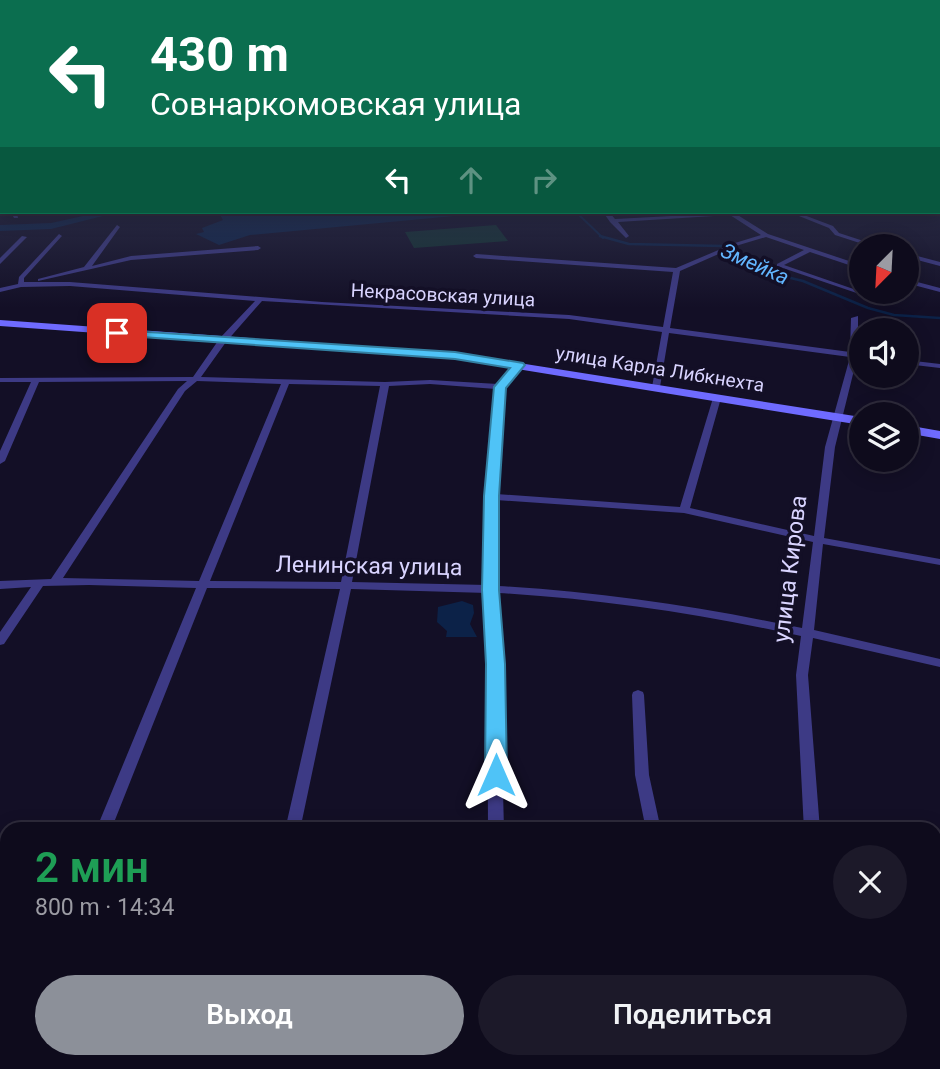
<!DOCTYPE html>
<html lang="ru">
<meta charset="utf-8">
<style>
:root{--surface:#0e0b1c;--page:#1c1929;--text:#f1f3f6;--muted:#9b9ba3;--line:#2e2b3b;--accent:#8c9099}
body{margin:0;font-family:Roboto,sans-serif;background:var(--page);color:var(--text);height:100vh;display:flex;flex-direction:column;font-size:26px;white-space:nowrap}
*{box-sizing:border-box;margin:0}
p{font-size:23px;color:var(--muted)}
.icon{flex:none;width:38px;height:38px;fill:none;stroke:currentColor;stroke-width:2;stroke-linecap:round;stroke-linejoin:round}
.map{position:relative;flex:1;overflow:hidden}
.side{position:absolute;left:0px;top:822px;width:942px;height:247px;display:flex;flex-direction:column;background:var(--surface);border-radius:21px 21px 0 0;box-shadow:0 4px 18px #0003,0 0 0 2px var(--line)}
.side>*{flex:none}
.top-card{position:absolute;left:0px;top:0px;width:942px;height:214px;box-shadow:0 4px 18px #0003,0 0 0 2px var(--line);background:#0b6e4f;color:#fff;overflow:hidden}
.needle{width:46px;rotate:204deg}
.fabs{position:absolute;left:849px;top:234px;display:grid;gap:14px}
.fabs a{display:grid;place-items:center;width:70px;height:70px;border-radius:50%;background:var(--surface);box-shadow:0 4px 18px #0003,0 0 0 2px var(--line);font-size:35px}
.pin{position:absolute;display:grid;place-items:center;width:60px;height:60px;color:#fff;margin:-30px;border-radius:14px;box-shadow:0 4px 10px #0006}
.me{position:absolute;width:77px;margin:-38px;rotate:0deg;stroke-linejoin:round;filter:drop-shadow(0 0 5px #0008)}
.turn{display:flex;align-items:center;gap:24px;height:147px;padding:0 35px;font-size:32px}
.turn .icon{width:91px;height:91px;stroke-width:2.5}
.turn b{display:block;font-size:49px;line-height:60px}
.lanes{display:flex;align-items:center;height:66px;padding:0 35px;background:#0003;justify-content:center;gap:35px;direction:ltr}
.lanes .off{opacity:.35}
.round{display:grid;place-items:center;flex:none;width:74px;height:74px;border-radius:37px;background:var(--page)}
.head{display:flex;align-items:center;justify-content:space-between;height:119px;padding:0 35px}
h1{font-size:42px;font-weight:600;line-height:52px;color:#1e9e55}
.action{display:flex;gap:14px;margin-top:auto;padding:14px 35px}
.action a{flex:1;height:80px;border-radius:42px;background:var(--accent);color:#fff;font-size:28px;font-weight:600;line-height:80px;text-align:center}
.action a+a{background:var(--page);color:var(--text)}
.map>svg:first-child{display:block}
.green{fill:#12302f}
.water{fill:#0c2248}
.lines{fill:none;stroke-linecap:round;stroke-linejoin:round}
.stream-far1{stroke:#0c2248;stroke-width:2}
.stream{stroke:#0c2248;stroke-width:2.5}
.river{fill:#0c2248;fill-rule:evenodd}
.street{fill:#3d3a85;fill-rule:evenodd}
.secondary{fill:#6f6bff;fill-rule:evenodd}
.route{fill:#4fc3f7;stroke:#337fa1;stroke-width:2}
.labels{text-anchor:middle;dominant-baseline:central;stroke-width:7;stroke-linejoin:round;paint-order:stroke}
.far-street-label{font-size:19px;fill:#d9d4ff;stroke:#130f26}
.far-water-label{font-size:21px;font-style:italic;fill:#62b6ff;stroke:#130f26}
.street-label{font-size:23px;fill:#d9d4ff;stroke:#130f26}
</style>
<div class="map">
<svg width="940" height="1069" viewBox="0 0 940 1069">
<rect width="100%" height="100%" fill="#130f26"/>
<path class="green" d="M496,225L508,241L414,248L405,232Z"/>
<path class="water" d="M224,212H497L250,235L219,245L196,234L204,232L202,228L223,220L220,215Z
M462,601L473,605L474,613L470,624L477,637H446L447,631L437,622L438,607Z"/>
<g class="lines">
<path class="stream-far1" d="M576,212L603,238"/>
<path class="stream" d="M600,236L629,244L723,246L738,252L752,265L770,273L803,281L868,308L894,315L940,318"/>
<path class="river" d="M101,212H119L51,229L0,231V225L51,223Z"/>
<path class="street" d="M0,172H2V178H0Z
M11,212H17L18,218H14Z
M603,212H609L615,219L748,212L736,214L768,234L861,265V269L810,252L784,265L894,303L889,304L777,266V264L804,250L766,237L739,245L680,271L670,328L850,352L851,318L858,316V353L861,354V358H857L835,447L824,538L940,559V565L823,544L814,630L940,659V667L813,638L808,675L820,830H804L796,675L801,636C701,614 600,599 498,593L504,830H488L487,593L351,589L300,830H285L340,589L207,588L111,830H96L196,588L89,585L43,586L4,644L0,645V632L31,587L0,589V581L51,579L178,389L187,381L39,382L5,461L0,464V451L31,382H0V378L193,377L220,338L255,301L70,286L21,287L0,292V288L18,284L19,277L59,234L62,236L61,237L24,278V282H70L322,302L569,315L663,327L673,272L476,258L473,256L476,254L676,268L735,243L761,235L730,215L618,222L629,236L626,238L610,222ZM262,301L569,319L662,332L652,387L656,389L660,387L669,333L850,357L825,447L814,536L690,508L721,398L720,396H714L713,398L680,507L496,494L504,387L522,367V363H516L498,384L430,380L385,382L201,377L226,342ZM197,381L281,384L199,581L63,578L185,391ZM289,384L380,386L341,582L210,581ZM430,384L496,389L486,497L487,585L352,582L389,386ZM496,500L684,513L813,542L802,628C701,607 600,592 498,586Z
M789,212H796L833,226L839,233L882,247H872L835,235L829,228Z
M117,225L120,227L92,266L131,256L258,246L261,248L258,250L131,260L38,281V279L84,267Z
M22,236L27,237L0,264V258Z
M906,253L940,262V266L906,257Z
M906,279L940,288V292L906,283Z
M906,360L940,364V368L906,364Z
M638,690L643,692L644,695L649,775L661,830H646L635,775L632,695L633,692Z
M7,1035L8,1062L7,1066L0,1068V1039Z
M219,1062H237L235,1069H217Z
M392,1062H413L410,1069H390Z
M674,1062H692L693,1069H675Z
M822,1062H840L841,1069H823Z"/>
<path class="secondary" d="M0,320L455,353L861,417V425L455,359L0,326Z
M906,425L940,431V439L906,433Z"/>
</g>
<linearGradient id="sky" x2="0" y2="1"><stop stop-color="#0a0815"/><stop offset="0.51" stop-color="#333752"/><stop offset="1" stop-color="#333752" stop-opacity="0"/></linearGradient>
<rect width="940" height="308" fill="url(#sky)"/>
<path class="route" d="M117,330L455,352L523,363L525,365L506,388L499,496V590L505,664L507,775L503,781L496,783L488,781L485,775L486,664L482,590L484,496L494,387L510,368L455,359L113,335L112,333Z"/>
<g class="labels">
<g class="far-street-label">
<text transform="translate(443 295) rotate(3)">Некрасовская улица</text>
<text transform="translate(660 369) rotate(9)">улица Карла Либкнехта</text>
</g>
<g class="far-water-label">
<text transform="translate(755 264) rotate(24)">Змейка</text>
</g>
<g class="street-label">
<text transform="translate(369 566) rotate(1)">Ленинская улица</text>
<text transform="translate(790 569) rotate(-83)">улица Кирова</text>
</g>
</g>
</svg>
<div class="fabs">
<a><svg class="needle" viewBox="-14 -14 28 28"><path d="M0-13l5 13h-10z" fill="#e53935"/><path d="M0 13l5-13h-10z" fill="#9b9ba3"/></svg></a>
<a><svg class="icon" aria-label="sound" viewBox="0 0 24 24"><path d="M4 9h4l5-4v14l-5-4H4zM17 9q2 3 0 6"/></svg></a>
<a><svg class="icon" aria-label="layers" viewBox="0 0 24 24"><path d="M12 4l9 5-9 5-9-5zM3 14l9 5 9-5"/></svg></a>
</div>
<div class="pin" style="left:117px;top:333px;background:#d93025"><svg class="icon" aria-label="arrive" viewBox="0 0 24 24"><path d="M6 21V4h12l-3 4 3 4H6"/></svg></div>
<svg class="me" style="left:496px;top:775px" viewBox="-20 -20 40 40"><path d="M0-17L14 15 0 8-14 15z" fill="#4fc3f7" stroke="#fff" stroke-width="4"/></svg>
<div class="top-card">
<div class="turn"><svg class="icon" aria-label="left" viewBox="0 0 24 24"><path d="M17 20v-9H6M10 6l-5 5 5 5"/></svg><div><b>430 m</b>Совнаркомовская улица</div></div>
<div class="lanes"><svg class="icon" aria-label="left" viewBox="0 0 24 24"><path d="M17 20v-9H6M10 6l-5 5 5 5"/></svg><svg class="icon off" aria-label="ahead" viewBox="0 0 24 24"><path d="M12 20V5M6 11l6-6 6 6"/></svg><svg class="icon off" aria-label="right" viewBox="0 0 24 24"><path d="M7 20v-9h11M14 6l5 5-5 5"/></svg></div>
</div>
<section class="side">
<div class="head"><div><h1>2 мин</h1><p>800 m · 14:34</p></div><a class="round"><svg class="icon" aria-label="close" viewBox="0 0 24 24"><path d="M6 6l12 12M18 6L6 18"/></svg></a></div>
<div class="action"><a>Выход</a><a>Поделиться</a></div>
</section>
</div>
